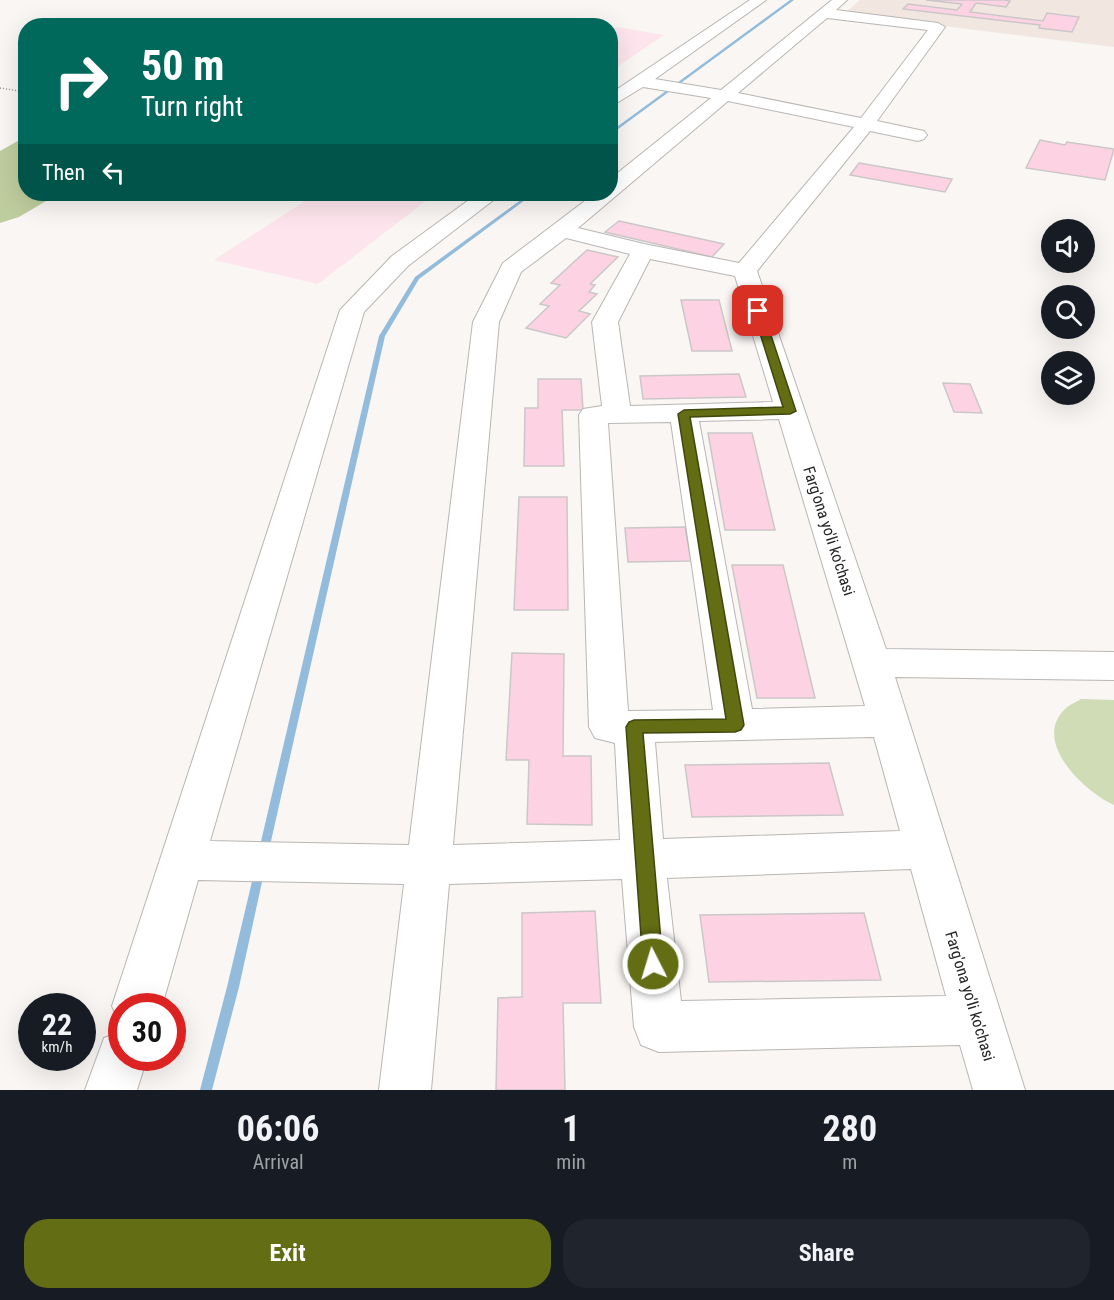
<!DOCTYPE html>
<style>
:root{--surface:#171b24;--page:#20242c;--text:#f1f3f6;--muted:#9ea1a6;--accent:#636d14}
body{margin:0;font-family:"Roboto Condensed",sans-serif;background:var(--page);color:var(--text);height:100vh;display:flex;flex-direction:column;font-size:22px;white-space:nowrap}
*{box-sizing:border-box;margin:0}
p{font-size:20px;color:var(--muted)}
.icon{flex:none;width:33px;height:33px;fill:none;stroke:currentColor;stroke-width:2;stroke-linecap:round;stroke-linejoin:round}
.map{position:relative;height:1090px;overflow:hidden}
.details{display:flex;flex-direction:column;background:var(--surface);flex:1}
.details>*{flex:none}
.guide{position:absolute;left:18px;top:18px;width:600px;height:183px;border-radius:24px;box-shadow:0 6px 24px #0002;background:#00695c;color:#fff;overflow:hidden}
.tools{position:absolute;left:1041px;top:219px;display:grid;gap:12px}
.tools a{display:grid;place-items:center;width:54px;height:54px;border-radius:50%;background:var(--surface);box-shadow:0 6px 24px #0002;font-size:30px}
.speed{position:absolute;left:18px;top:993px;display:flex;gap:12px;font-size:30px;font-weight:700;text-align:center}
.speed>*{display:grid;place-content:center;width:78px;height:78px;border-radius:50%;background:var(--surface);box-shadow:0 6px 24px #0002;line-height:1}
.speed small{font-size:15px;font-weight:400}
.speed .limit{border:9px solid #d22;background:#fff;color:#111}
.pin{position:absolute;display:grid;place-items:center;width:51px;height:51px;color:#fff;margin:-26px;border-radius:12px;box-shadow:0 3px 9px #0006}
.me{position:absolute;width:66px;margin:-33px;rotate:355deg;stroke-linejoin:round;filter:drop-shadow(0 0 4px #0008)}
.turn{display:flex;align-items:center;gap:21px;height:126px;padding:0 24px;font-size:27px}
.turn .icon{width:78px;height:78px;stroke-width:2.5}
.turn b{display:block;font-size:42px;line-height:51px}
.then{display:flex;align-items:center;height:57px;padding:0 24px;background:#0003;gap:12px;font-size:22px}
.eta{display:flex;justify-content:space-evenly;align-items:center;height:102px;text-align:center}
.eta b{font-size:36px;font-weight:700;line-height:42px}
.action{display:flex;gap:12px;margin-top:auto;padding:12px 24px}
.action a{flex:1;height:69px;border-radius:24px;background:var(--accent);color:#fff;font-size:24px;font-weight:700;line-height:69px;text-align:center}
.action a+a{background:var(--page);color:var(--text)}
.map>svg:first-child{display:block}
.built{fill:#f2e7e0}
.industrial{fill:#fee5ed}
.green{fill:#d0dcb6}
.forest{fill:#becd9e}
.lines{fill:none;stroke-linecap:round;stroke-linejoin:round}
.stream{fill:#92bbdc;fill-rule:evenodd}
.building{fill:#fdd3e4;stroke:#cbc7c9;stroke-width:1.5}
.minor-casing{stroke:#b9b6b4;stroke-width:2}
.path{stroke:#949290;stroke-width:1.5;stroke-dasharray:1 2;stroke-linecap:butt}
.minor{fill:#fff;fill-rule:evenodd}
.route{fill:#636d14;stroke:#40470d;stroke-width:1.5}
.labels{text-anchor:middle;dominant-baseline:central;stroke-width:6;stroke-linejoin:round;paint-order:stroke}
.street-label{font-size:16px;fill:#252423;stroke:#fff}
</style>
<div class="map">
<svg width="1114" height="1090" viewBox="0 0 1114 1090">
<rect width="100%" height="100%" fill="#f9f6f3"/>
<path class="built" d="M860,0H1114V47L844,14Z"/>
<path class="industrial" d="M617,27L664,35L611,71V29Z
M316,194H435L318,284L214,260Z"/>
<path class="green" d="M1081,699L1114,700V805C1085,792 1031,742 1065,709C1069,705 1076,702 1081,699Z"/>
<path class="forest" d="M25,137L26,194H58L19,217L0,223V151Z"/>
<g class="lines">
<path class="stream" d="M790,0H794L610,135V132Z
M529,194H533L419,279L385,336L269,850L268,853L264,854L260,853L259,850L379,336L415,277Z
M259,868L263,870L264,873L239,987L212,1090H200L227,987L254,873L255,870Z"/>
</g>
<path class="building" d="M926,0H1004L1010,1L1006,7L976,3L970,12L1043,21L1047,13L1079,17L1072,32L1039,28L1040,25L903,9L908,4L957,10L962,4Z
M1040,140L1065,145L1067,142L1114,149L1105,180L1026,168Z
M859,163L952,179L945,192L850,175Z
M619,221L724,244L712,257L605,232Z
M587,250L618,257L590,284L595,285L589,292L597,294L579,311L590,314L566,338L526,328L549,306L540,304L560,285L551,283Z
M681,300H719L732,351H692Z
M739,374L746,397L643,399L640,376Z
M538,379H581L583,410H562L564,466H524L525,408H538Z
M943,383L970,384L982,413L954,412Z
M708,433H752L775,530H725Z
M519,497H567L568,610H514Z
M685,527L691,561L628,562L625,528Z
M732,565H783L815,698H757Z
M512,653L564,654L563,756H591L592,825L527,824L529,760H506Z
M829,763L843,815L692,817L685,765Z
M595,911L601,1003H563L565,1090H496L498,998L522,997V913Z
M864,913L881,980L709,982L700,915Z"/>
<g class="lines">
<g class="minor-casing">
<path id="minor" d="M750,0H766L655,79L721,90L832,0H847L836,10L938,23L945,27L877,121L924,131L927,135L924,139L918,141L870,131L757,271L886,649L1114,652V680L895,677L1025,1090H973L960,1045L659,1052L641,1045L634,1027L622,879L449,884L431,1090H379L404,884L198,880L162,1006H122V1024L120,1023L112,1006L340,310L392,256L477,194H499L496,198L408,266L364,312L210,841L409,845L473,322L503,263L594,194H610V179L711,98L643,87L610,107V94ZM827,18L928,30L861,118L738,93ZM728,101L854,127L739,263L644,244L578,228ZM566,238L630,254L592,322L602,406L583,409L579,415L589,727L595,738L615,743L620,840L453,845L499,322L521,272ZM650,259L735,276L773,402L630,406L618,322ZM779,419L865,706L752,709L699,421ZM671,422L713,710L628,711L608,423ZM874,737L900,831L663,839L655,742ZM911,869L946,996L681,1001L667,878Z
M122,1031V1058H147L137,1090H85L104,1038Z"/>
</g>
<path class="path" d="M0,88L26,92"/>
<use href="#minor" class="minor"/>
</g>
<path class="route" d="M754,308L763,311L796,411L790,414L690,417L744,725L741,730L735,732L643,733L663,964L660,970L653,973L646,970L643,964L626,727L629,722L634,720L726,719L678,414L684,410L783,407L753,311Z"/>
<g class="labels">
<g class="street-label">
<text transform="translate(829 531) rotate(72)">Farg'ona yo'li ko'chasi</text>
<text transform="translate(970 996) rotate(73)">Farg'ona yo'li ko'chasi</text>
</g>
</g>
</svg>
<div class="tools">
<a><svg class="icon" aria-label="sound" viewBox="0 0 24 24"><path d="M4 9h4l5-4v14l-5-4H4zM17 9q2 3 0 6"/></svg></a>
<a><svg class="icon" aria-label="search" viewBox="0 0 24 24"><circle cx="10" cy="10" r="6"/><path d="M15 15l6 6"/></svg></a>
<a><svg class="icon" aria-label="layers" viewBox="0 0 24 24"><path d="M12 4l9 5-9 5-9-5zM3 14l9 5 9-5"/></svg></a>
</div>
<div class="speed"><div>22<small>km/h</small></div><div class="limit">30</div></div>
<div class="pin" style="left:758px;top:311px;background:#d93025"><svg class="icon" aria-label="arrive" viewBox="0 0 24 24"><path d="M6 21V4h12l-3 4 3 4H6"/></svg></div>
<svg class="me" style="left:653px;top:964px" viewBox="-20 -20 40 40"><circle r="17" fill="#636d14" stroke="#fff" stroke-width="3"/><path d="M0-11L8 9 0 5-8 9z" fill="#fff"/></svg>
<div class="guide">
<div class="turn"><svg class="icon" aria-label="right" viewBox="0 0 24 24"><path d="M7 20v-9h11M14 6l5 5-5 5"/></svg><div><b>50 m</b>Turn right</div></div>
<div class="then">Then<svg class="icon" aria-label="left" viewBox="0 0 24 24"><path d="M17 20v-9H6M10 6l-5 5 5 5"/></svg></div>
</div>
</div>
<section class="details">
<div class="eta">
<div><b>06:06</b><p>Arrival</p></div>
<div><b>1</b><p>min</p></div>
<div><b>280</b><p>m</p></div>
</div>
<div class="action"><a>Exit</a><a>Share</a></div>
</section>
